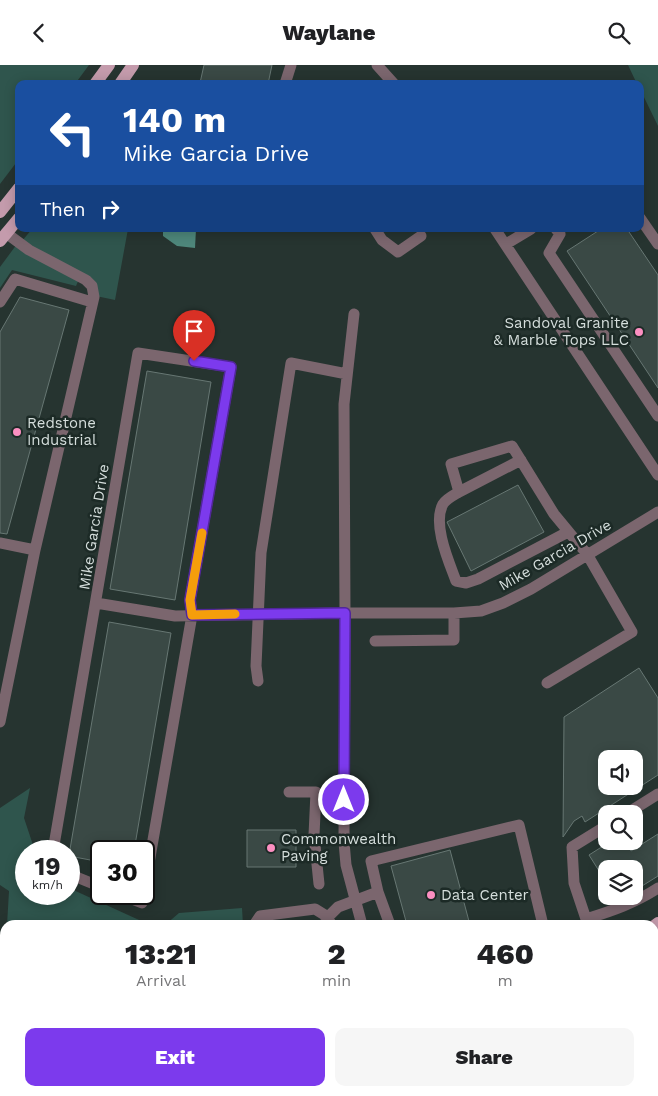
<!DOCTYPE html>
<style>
:root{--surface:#fff;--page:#f6f6f6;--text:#202124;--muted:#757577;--accent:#7c3aed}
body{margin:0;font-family:"Work Sans",sans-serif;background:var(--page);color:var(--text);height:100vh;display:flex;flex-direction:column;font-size:19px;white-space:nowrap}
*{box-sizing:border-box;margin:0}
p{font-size:16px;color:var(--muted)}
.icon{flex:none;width:28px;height:28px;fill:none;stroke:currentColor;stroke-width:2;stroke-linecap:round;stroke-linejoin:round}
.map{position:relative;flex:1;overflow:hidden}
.drawer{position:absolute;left:0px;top:855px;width:659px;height:176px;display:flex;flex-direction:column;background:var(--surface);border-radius:15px 15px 0 0;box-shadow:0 2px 12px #0003}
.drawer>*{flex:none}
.top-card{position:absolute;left:15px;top:15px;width:629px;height:152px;border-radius:10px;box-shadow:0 2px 12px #0003;background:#1a4fa0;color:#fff;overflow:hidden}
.controls{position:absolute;left:598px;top:685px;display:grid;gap:10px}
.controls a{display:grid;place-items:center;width:45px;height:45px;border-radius:10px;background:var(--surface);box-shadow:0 2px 12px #0003;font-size:25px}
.speed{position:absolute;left:15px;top:775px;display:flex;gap:10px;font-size:25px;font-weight:700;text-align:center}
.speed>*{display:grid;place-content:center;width:65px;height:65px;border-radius:50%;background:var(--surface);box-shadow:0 2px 12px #0003;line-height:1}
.speed small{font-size:12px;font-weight:400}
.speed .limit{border:2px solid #111;border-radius:8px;background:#fff;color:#111}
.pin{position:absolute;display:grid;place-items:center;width:42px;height:42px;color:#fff;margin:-51px -21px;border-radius:50% 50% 50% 0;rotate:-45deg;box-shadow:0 0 5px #0007}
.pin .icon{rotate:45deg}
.me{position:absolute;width:55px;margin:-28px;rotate:0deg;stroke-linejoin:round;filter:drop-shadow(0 0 4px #0008)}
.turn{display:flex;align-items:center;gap:18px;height:105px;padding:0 25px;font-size:22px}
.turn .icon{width:65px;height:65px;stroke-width:2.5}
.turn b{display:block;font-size:35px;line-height:42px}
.then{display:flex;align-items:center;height:48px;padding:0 25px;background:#0003;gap:10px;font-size:19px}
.eta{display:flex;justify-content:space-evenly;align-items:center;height:85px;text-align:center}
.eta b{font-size:30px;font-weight:800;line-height:35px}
.cta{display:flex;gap:10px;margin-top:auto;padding:10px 25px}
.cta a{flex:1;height:58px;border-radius:10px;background:var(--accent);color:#fff;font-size:20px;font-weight:800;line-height:58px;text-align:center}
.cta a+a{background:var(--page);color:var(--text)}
header{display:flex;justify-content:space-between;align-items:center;height:65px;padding:0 25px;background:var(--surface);font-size:22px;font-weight:800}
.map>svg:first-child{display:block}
.green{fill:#2f554d}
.water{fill:#4e877b}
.building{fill:#3a4945;stroke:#677773;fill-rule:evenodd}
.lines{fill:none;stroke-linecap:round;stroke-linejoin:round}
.minor{stroke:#7b666e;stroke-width:11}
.major{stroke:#c49bac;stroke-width:12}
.route-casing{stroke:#51269a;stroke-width:12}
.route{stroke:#7c3aed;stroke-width:9}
.slow{stroke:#f59e0b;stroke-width:9}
.poi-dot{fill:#fc8fc1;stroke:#1c2a26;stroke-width:2}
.labels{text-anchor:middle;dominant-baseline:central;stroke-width:5;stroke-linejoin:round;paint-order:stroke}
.poi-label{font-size:15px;fill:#d5dedc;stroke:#1c2a26;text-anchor:start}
.street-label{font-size:15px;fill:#d5dedc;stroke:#1c2a26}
</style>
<header><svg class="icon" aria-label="back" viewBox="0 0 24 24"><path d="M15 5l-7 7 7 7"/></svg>Waylane<svg class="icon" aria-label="search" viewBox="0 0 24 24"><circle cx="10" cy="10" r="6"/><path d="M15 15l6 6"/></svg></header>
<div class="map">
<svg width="658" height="1031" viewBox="0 0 658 1031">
<rect width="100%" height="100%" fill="#263430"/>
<path class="green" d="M0,0H89L75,19H19V94L0,119Z
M628,0H658V61L640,24V19H637Z
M32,164H128L115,235L96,231L97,224L22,176Z
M17,179L79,214L76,221L12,205L0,223V202Z
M30,723L24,753L35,786H26V829H69V823L150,860H7L9,826L0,820V743Z
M242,843L243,860H165L179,848Z
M658,874V1031H336L346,1026H654V876Z
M0,988L5,990V1026H100L113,1031H0Z"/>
<path class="water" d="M163,164H196L195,183L177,181L163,171Z"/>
<path class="building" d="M204,0H272L268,19L200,18Z
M601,164H627L658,210V323L567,186Z
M20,232L69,245L7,469L0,468V267Z
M147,306L211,317L175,535L110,524Z
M518,420L544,467L471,506L447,457Z
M109,557L171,568L134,786H101V797L69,791V790Z
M639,603L658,633V710L585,757L582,751L574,756L563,772L564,652ZM606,694H634V721H606Z
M247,765H296V802H247Z
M658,769V811L634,826V804H606V817L589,790L611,776H625L631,786Z
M450,785L470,860H407L391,801Z"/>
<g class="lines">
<path class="minor" d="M377,0L394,19
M285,19L291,0
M640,153L658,179
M375,164L382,175L398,187L421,171
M495,164L658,410
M556,164L560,169L549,188L658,351
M6,168L29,185L86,215L92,221L94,232L35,485
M506,179L531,164
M0,237L15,214L92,237
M354,249L344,339L345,548L344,777L346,800L362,860
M521,395L459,427L451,399L512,381L554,449L587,489L632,567L547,618
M459,427C454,430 446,434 443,439C432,459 449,497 456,516L466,518L478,514L568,467
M0,478L35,485L0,657
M96,538L175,551L345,548H454L481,546L503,538L531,524L658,447
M375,576L454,575V548
M258,616L256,601L261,488L291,298L347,309
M289,727H316L314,770L319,819
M316,735H344
M626,749L658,729
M53,786L138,288L231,302L190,535L192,550L144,827
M69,809L101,822
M119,829L142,838L143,829
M586,854C612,846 635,838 658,823
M325,858L328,852L338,842L378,827
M254,860L260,851L315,844L328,852L331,860
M390,860L378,827L371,796L519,760L543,860
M588,860L574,818L572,782L606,761"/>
<path class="major" d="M95,19L109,0
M120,19L133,0
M0,147L19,123
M0,176L19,153
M654,861L658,858
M0,940L5,942
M0,959L5,961"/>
</g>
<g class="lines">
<g class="route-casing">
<path id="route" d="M194,296L231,302L190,535L192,550L345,548L344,735"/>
</g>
<use href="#route" class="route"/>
<path class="slow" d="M202,468L190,535L192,550L235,549"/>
</g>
<g class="poi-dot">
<circle cx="639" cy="267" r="5"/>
<circle cx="17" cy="367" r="5"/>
<circle cx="271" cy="783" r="5"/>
<circle cx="431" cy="830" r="5"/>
</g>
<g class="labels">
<g class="poi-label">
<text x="629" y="258" text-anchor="end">Sandoval Granite<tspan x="629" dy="17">&amp; Marble Tops LLC</tspan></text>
<text x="27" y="358">Redstone<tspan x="27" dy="17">Industrial</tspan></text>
<text x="281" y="774">Commonwealth<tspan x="281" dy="17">Paving</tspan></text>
<text x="441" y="830">Data Center</text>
</g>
<g class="street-label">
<text transform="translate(94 462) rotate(-81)">Mike Garcia Drive</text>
<text transform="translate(555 490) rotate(-30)">Mike Garcia Drive</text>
</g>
</g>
</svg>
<div class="controls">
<a><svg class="icon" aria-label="sound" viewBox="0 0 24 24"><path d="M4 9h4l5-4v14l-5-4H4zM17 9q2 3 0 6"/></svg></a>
<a><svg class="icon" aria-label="search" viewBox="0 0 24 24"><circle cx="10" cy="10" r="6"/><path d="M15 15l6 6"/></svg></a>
<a><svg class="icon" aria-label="layers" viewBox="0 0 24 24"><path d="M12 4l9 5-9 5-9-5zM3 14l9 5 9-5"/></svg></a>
</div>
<div class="speed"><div>19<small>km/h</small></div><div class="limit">30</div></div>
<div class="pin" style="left:194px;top:296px;background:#d93025"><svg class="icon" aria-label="arrive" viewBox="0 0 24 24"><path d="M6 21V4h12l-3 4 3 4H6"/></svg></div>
<svg class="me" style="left:344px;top:735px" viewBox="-20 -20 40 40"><circle r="17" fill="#7c3aed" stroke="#fff" stroke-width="3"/><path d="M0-11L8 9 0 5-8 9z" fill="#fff"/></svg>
<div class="top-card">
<div class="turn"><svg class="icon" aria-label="left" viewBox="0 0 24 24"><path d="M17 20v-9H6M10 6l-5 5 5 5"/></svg><div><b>140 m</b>Mike Garcia Drive</div></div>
<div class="then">Then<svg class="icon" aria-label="right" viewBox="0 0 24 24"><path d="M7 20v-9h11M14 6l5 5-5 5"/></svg></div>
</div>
<section class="drawer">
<div class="eta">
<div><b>13:21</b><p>Arrival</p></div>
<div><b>2</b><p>min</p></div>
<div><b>460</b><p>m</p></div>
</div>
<div class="cta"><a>Exit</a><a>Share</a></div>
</section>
</div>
